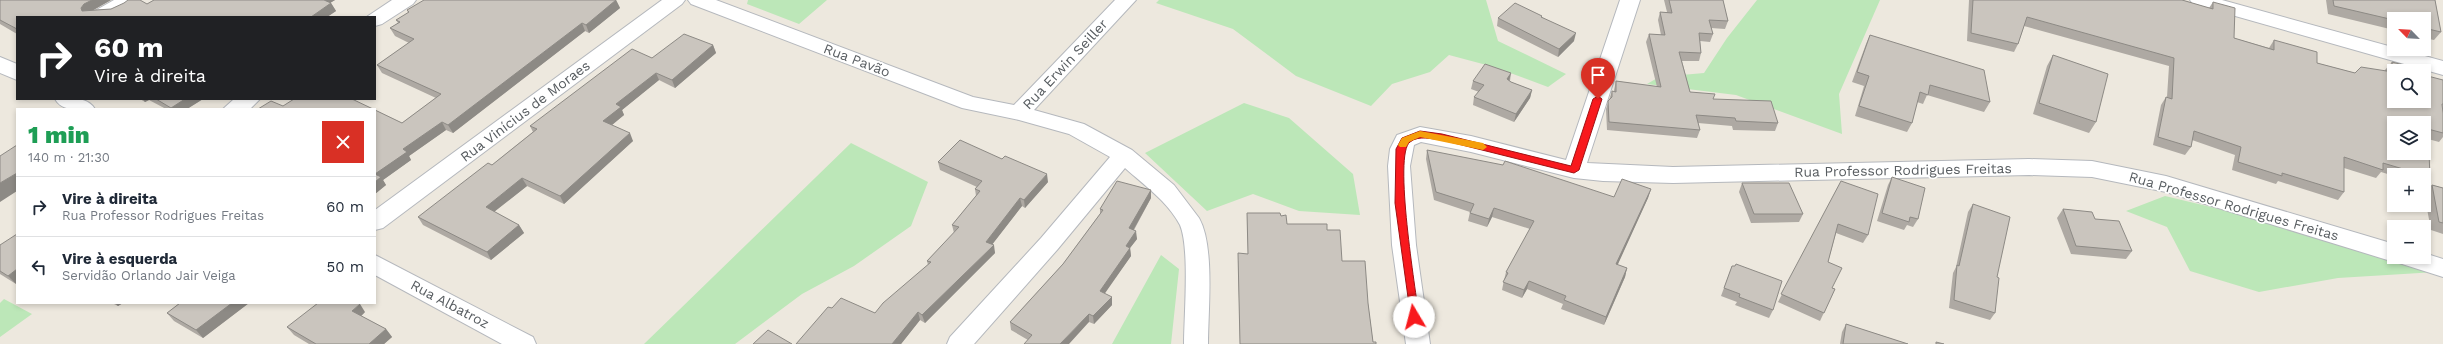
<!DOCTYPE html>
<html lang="pt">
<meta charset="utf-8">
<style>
:root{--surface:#fff;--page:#f6f6f7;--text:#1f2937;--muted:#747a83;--line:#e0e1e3}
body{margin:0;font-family:"Work Sans",sans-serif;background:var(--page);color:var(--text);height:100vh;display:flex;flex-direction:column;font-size:15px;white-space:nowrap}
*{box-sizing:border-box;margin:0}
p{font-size:13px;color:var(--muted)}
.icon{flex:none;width:22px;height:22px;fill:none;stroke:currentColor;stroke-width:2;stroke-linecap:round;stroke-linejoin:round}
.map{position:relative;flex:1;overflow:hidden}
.sheet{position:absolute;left:16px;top:108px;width:360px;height:196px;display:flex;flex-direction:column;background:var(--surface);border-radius:0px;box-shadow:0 2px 6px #0003}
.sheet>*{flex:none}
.banner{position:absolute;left:16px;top:16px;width:360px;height:84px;border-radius:0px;box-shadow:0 2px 6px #0003;background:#202124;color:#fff;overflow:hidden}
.needle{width:26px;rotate:295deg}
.controls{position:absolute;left:2387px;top:12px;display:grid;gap:8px}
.controls a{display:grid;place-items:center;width:44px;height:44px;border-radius:0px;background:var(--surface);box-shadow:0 2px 6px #0003;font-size:20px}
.pin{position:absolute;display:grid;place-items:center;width:34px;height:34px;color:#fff;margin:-41px -17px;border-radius:50% 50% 50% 0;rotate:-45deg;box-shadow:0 0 4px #0007}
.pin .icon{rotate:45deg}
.me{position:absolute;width:44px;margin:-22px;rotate:352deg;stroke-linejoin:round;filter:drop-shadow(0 0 3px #0008)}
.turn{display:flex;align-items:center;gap:14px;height:84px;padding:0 12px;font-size:18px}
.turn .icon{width:52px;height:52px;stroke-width:2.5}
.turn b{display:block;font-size:28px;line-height:34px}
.round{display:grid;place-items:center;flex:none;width:42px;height:42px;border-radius:0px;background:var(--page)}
.summary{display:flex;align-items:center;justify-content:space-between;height:68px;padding:0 12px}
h1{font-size:24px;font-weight:800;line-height:30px;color:#1e9e55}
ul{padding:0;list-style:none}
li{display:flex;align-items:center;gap:12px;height:60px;padding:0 12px;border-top:1px solid var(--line)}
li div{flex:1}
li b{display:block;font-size:15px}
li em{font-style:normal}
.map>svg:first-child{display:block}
.green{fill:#bce7b8}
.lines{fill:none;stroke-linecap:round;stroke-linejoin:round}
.minor-casing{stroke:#b5b8bd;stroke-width:2}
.tertiary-casing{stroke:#b5b8bd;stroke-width:2}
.minor{fill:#fff;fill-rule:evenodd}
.tertiary{fill:#fff;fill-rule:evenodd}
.wall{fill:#aea9a3}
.shaded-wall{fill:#8d8a85}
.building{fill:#cac5be;stroke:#8d8a85;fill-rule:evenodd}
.route{fill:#f8191d;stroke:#a11013}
.slow{fill:#f59e0b}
.labels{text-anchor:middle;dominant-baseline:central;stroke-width:3.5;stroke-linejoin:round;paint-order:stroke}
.street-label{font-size:14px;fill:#585d61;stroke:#fff}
</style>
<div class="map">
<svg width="2443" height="344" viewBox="0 0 2443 344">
<rect width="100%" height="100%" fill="#ede8de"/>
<path class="green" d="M748,0H827L799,24L747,4Z
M1159,0H1486L1498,41L1566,74L1548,87L1494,67L1449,55L1430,72L1392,84L1371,106L1296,76L1233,29L1156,3Z
M1757,0H1880L1839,94L1842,134L1736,95L1647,84L1659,77L1704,73L1727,38Z
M1244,103L1289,118L1353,174L1360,215L1299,211L1253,194L1207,211L1145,153Z
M851,143L928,182L911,226L854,266L802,294L735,344H644Z
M2165,196L2236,213L2436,272L2338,278L2259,292L2190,271L2167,227L2126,211Z
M1161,255L1179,269L1171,344H1112Z
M4,299L32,314L0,337V303Z"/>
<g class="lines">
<g class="minor-casing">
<path id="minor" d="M114,0H139C128,17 106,17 88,17L91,13Z
M392,0H416L413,4L382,24L375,26V17H367L368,16Z
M662,0H685L682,4L383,228L375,230V210Z
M688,0H716L973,97L1014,105L1115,0H1136L1034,110L1084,124L1132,150L1174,185L1199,218C1215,246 1208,311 1208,344H1184C1184,317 1190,248 1180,225C1168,202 1144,185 1125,168L1057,250L974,344H947L950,337L1041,238L1110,157L1069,134L1019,120L962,108L691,4Z
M1620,0H1640L1587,163L1673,167L2029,159L2092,161L2166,176L2394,244V257H2424V253L2443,259V277L2399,263L2397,261L2394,262L2166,192L2092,177L2029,175L1673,183L1603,181L1574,178L1471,152L1421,142L1414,145L1410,166L1416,245L1430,344H1406L1392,245L1388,166L1390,149L1397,135L1420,127L1471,136L1566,160Z
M0,57L17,64V80L0,73Z
M55,99C69,99 86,95 95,109C80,109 63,113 55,99Z
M234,99H260L250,109H223Z
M375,255L533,337L536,344H502L375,275Z"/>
</g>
<g class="tertiary-casing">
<path id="tertiary" d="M2190,0H2222L2443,61V75L2193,4Z"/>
</g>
<use href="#minor" class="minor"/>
<use href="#tertiary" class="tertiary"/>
</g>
<path class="wall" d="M0,0H111L93,10L111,9L147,4L154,0H335L330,3H331L336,11L327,17H17V34L0,24Z
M616,0L620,8L589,33L585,31L453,133L446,130L409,156L411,160L383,180L386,185L375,194V110L402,123L436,98L382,73L377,65L409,43L395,36L390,28L398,23L396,20L408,13L407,10Z
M1664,0H1723L1728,21L1725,29L1711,28L1713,34L1710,42L1700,41L1701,53L1699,61H1682L1690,92L1713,99L1778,123L1775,131L1733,130L1732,126L1698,123L1700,130L1697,138L1607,130L1606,109L1612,91L1614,92V90L1616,81L1657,87L1646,42L1649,34L1661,35L1658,20L1660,12H1667Z
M1969,0H2182L2209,8L2213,2L2234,38L2269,48L2274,40L2317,63L2355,73L2385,71V70L2392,62L2394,71L2443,80V137L2439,142L2428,139L2430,177L2424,184V175H2394V176L2381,172L2376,178L2344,168V192L2338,200L2278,181L2276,184L2232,170L2235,155L2192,140L2191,147L2185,155L2153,145L2161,105L2166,97H2167L2169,66L2024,26L2018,44L2014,52L1967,41Z
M2326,0H2435L2441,32L2434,40L2424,38V19H2394V30L2328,14Z
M1542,16V17L1574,41L1558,57L1497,26L1498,18Z
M1870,35L1990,102L1984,112L1927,95L1923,104L1917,102L1912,123L1907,132L1855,116L1864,86L1852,82L1866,44Z
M713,45L716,53L675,88L659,80L622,110L624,115L612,125L633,141L564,204L527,186L494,212L519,225L524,233L491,260L423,225L418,217L492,165L533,132L530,126L652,58Z
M2053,55L2096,122L2089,133L2033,114L2047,66Z
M1511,73L1510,81L1511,82L1532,90L1530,98L1514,122L1473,105L1474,97L1479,92L1471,89L1473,81Z
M140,99H203L187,109H166L149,100L145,102Z
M1427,150L1614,197L1651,189L1648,198L1617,265L1627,268L1625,277L1604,325L1561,309L1563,304L1527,289L1522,298L1502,290L1504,280L1506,272L1530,229L1492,217L1487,227L1468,221L1470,212L1434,200L1426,159Z
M938,162L1048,182L1025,208L1022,206L992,244L995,253L925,323L920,320L901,344H796L832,308L875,313L928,265L927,261L954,233L952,225L976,196L975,189L977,187L940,170Z
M1892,177L1918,219L1913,227L1907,225L1904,230L1877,221L1888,185Z
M1841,181L1868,235L1863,243L1836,233L1828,262L1832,288L1835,289L1820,321L1778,302Z
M1742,183L1803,214L1799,222L1751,223L1739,192Z
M2432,185L2443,188V234L2431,230L2424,193Z
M1151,190V198L1134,230L1137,239L1130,248L1131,256L1104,293L1112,305L1094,324L1089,322L1028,340L1011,330L1010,322L1063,264L1100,214V209Z
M1973,204L1997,277L1995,313L1990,320L1949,308L1953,273L1956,267L1968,212Z
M2063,209L2095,219L2132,251L2126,259L2071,254L2057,218Z
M1247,213L1281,216L1287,224L1327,230L1342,261L1368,303L1373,342L1376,344H1240L1238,261L1248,254Z
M0,245L16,284L0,274Z
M1732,266L1773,310L1769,318L1735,305L1737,302L1721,296Z
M112,303H123L118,306Z
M180,303H249L203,338L174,321L167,313Z
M365,312L361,316L386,329L392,337L384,344H309L294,335L287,327Z
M1846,324L1908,344H1840L1842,332Z"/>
<path class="shaded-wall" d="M92,0H111L90,12L82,11L81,8L84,4Z
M322,0H335L325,6Z
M616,0L620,8L589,33L586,25Z
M331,3L336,11L327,17H311Z
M582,23L585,31L453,133L448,125Z
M1576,33L1574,41L1558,57L1559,49Z
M713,45L716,53L675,88L672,80Z
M656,73L659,80L622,110L624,115L607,129L603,121L616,104Z
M1511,73L1509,81L1507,79Z
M1532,90L1530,98L1514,122L1516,114Z
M143,99H148L149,100L145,102Z
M185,99H203L187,109H172L171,108Z
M442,122L446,130L409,156L411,160L383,180L386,185L375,194V174L403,149Z
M630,133L633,141L564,204L560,196Z
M17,173V191L0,202V183Z
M1047,174L1048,182L1025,208L1024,200Z
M522,178L527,186L490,215L486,207Z
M1651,189L1648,198L1614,273L1616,264Z
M1151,190V198L1130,236L1129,228Z
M1020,198L1022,206L988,250L986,242Z
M1494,208L1492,217L1487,227L1489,219Z
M519,225L524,233L491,260L487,252Z
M1136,231L1137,239L1130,248L1131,256L1101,299L1100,291L1126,246Z
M994,245L995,253L925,323L922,315Z
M1627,268L1625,277L1604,325L1606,317Z
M17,269V283L16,284L8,276Z
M1529,281L1527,289L1522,298L1524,290Z
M1112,297V305L1094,324L1093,316Z
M115,303H123L118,306Z
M232,303H249L203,338L196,330Z
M360,304L365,312L358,319L352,311Z
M918,312L920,320L901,344H892Z
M1089,314V322L1069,344H1060Z
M386,329L392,337L384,344H369Z"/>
<path class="building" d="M0,0H92L84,4L81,8L82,11L111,9L124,3L128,0H140L147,4L154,0H324L331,3L311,17H17V29L0,20Z
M424,0H616L586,25L582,23L448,125L442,122L403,149L407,152L375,174V110L402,123L441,94L377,65L414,39L390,28L400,22L396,20L409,12L407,10Z
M1669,0H1723L1728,21L1709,20L1713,34L1699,33L1701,53L1679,52L1690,92L1715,94L1713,99L1771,101L1778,123L1736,121L1735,118L1696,115L1700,130L1609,122L1608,101L1612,97V91L1616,92V81L1661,87L1649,34L1665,35L1660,12L1672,13Z
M1973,0H2182L2213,9V2L2235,8L2234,38L2274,50V40L2317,52V63L2355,73L2361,67L2393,72L2392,62L2419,69V71H2394V101H2424V75L2443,80V104H2442L2443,113V133L2428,129L2430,177L2383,163V170L2344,157V192L2282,173V176L2238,162L2241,147L2194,131L2191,147L2158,137L2166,97L2172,99L2174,58L2027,17L2018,44L1971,33ZM2394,123H2424V153H2394Z
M2333,0H2435L2441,32L2424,28V19H2394V20L2334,6Z
M1515,3L1542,16L1541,17L1576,33L1559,49L1498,18Z
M684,34L713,45L672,80L656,73L616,104L621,107L603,121L630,133L560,196L522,178L486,207L519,225L487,252L418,217L488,163L492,165L537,129L530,126L632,49L652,58Z
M1870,35L1984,70L1990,102L1930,85L1928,95L1920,92L1912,123L1859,106L1869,76L1857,72Z
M2053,55L2108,74L2096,122L2039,103Z
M1485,64L1511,73L1507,79L1511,82L1532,90L1516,114L1474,97L1484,85L1473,81Z
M156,99H185L171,108Z
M294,99H352L373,109H258L271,101L283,106Z
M960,140L1002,159L1005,156L1047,174L1024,200L1020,198L986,242L994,245L922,315L918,312L892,344H796L828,307L832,308L841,298L875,313L883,303L931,262L927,261L959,227L952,225L980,191L975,189L982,181L938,162Z
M17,145V173L0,183V156Z
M1427,150L1503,165L1505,161L1614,197L1622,179L1651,189L1616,264L1627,268L1606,317L1564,300L1566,296L1529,281L1524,290L1503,282L1508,273L1506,272L1534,221L1494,208L1489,219L1470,213L1474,204L1436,192Z
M375,174L381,177L375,182Z
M1892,177L1925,188L1918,219L1910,217L1909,222L1882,213Z
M1117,181L1151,190L1129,228L1136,231L1126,246L1130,248L1100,291L1112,297L1093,316L1089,314L1060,344H1024L1032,335L1010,322L1063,264L1103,210L1100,209Z
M1841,181L1878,194L1868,235L1838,224L1828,262L1842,268L1832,288L1835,289L1824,313L1781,294Z
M1742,183H1789L1803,214H1754Z
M2432,185L2443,188V223L2439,222Z
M1973,204L2010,217L1997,277L1999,278L1995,313L1954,300L1957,265L1959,266Z
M2063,209L2092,212L2095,219L2119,221L2132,251L2076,246Z
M1247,213H1280L1281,216L1286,215L1287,224H1327V230H1340L1342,261H1365L1368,303L1373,342H1376V344H1240L1238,253L1248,254Z
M17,234V269L8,276L0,271V245Z
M1736,264L1782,281L1773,310L1739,297L1740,294L1724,288L1732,266H1735Z
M180,303H232L196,330L167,313Z
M318,303H357L360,304L352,311L386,329L369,344H316L287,327Z
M1846,324L1908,344H1843Z
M768,330L792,344H753Z
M1936,342L1944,344H1936Z"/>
<path class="route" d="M1598,96L1602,99L1579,170L1574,173L1442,140C1431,139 1419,135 1410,142C1393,154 1416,292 1419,317L1418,319H1411L1395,203L1396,149L1402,138L1420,131L1442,134L1571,166L1593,99Z"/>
<path class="slow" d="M1420,131L1483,143L1487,147L1483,150L1420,137L1409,142L1406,147H1400L1398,145L1402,138Z"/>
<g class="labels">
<g class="street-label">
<text transform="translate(857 60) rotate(21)">Rua Pavão</text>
<text transform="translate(1065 64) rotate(-47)">Rua Erwin Seiller</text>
<text transform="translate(525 111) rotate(-37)">Rua Vinícius de Moraes</text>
<text transform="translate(1903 170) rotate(-1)">Rua Professor Rodrigues Freitas</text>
<text transform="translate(2234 206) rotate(16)">Rua Professor Rodrigues Freitas</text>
<text transform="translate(450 304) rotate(28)">Rua Albatroz</text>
</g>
</g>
</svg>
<div class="controls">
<a><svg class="needle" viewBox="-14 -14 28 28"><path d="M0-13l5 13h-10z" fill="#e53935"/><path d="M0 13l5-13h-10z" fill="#747a83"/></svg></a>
<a><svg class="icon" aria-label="search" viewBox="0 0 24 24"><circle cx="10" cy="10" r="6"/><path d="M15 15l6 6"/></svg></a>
<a><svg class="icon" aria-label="layers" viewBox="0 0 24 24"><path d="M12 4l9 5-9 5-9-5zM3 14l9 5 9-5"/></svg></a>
<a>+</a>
<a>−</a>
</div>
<div class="pin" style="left:1598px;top:99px;background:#d93025"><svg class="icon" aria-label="arrive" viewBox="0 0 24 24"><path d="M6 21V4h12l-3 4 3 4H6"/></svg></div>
<svg class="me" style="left:1414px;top:317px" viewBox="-20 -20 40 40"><circle r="19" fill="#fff"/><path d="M0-13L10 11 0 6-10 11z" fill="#f8191d"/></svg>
<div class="banner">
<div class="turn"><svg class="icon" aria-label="right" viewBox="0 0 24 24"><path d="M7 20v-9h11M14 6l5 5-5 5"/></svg><div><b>60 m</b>Vire à direita</div></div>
</div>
<section class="sheet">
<div class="summary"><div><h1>1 min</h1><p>140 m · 21:30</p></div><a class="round" style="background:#d93025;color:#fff"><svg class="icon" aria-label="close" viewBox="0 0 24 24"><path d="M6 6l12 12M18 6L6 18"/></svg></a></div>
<ul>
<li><svg class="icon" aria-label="right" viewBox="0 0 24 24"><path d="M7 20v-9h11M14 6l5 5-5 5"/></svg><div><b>Vire à direita</b><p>Rua Professor Rodrigues Freitas</p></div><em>60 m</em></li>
<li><svg class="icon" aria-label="left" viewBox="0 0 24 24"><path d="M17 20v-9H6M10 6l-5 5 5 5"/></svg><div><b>Vire à esquerda</b><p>Servidão Orlando Jair Veiga</p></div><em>50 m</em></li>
</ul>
</section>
</div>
